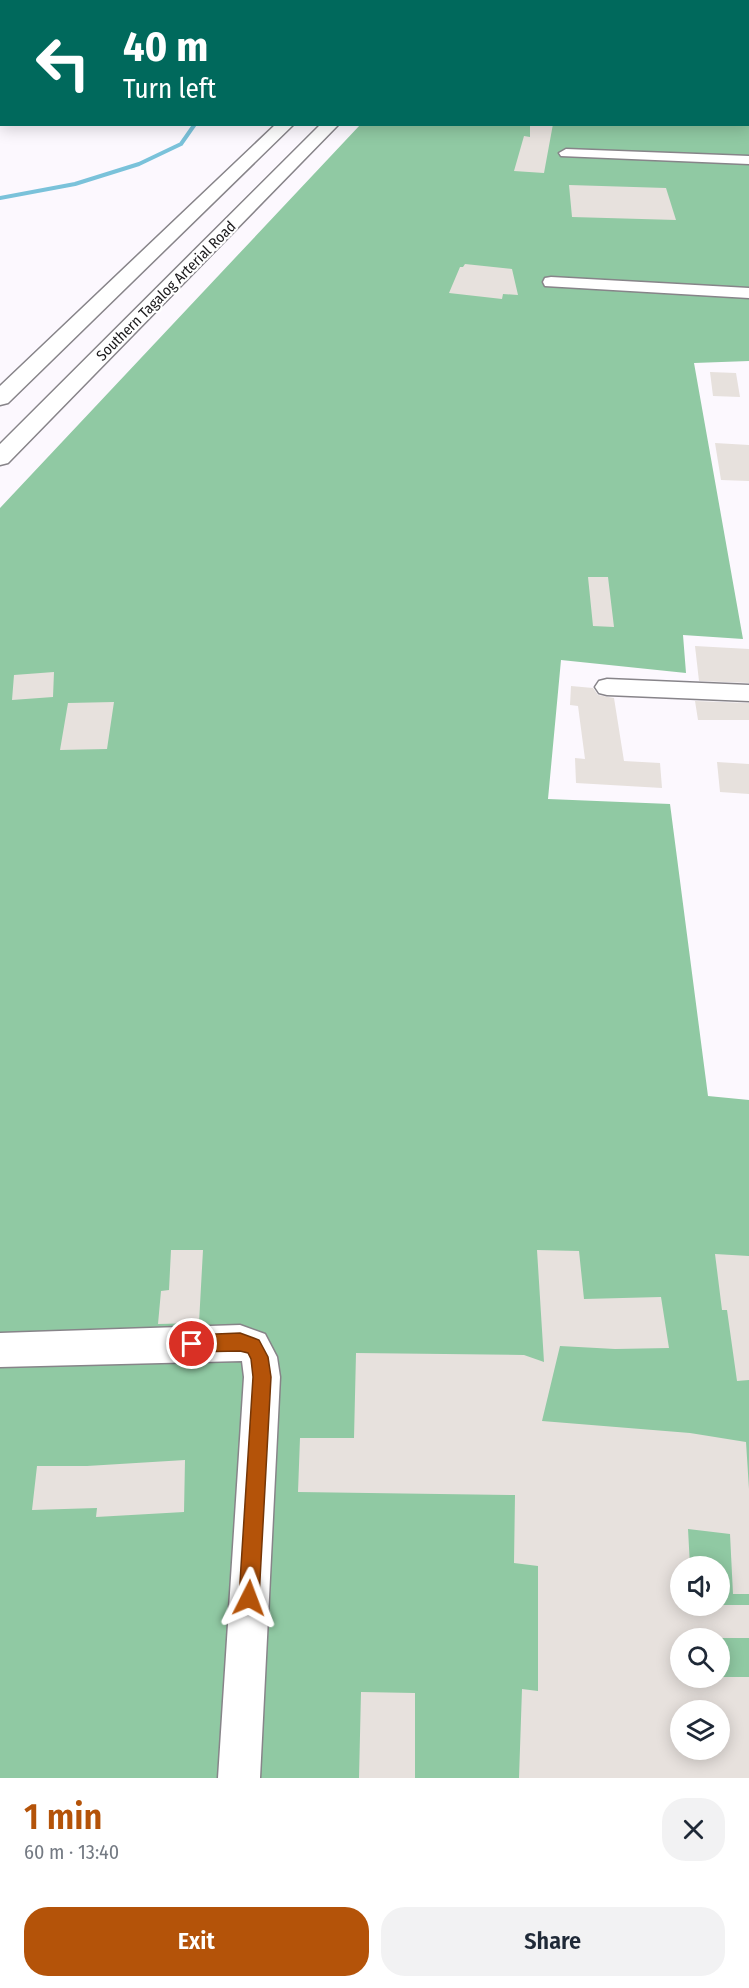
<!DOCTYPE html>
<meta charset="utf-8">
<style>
:root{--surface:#fff;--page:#f2f2f3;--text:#1f2937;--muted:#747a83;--accent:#b45309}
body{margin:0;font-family:"Fira Sans Condensed",sans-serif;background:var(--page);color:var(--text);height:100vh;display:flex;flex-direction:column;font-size:22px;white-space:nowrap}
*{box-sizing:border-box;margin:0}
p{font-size:20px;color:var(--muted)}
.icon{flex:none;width:33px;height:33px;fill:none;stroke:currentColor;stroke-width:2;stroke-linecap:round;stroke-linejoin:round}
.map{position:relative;height:1778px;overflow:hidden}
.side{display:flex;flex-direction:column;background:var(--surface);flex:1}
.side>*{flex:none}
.banner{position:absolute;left:0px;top:0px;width:750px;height:126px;box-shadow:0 3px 15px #0003;background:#00695c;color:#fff;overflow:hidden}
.controls{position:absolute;left:670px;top:1556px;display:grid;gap:12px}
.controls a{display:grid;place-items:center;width:60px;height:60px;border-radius:50%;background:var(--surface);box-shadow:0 3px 15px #0003;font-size:30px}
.pin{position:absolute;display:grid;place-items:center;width:51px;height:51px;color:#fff;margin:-26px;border:3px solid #fff;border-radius:50%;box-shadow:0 2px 6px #0007}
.me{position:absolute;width:66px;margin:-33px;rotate:3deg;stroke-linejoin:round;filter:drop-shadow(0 0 4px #0008)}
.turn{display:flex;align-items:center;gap:21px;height:126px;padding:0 24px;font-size:27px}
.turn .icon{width:78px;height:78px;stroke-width:2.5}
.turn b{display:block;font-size:42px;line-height:51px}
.round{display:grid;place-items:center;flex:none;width:63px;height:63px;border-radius:24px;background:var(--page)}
.headline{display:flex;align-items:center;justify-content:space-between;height:102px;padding:0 24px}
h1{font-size:36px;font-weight:600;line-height:45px;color:var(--accent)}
.button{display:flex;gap:12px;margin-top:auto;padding:12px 24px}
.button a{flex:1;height:69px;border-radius:24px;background:var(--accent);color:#fff;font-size:24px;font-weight:600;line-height:69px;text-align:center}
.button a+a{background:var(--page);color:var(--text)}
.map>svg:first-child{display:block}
.forest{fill:#90c9a3;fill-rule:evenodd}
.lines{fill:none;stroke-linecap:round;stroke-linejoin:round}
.stream{stroke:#7ac2da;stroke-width:4}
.building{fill:#e7e1dd;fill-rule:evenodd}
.minor-casing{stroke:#878489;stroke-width:3}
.highway-casing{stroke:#878489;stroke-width:3}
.minor{fill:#fff;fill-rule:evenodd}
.highway{fill:#fff;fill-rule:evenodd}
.route{fill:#b45309;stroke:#753606;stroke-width:1.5}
.labels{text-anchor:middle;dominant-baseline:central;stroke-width:4.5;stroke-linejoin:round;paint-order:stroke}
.far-street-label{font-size:15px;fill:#1a191b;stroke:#fff}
</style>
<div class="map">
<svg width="749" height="1778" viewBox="0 0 749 1778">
<rect width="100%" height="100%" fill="#fcf8fe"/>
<path class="forest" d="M545,0H749V361L694,363L743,639L683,635L686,673L561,660L548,799L670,804L708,1096L749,1100V1778H0V508L360,125L748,124V2ZM681,1566H720V1605H681ZM681,1638H720V1677H681ZM681,1710H720V1749H681Z"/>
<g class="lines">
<path class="stream" d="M0,198L75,184L139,164L181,144L195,124"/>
</g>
<path class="building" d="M530,124H553L544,173L514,171L524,136L530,137Z
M569,185L666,188L676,220L572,217Z
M465,264L512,269L518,295L503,294L502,299L449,293L460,267H463Z
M710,372L736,373L740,397L713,396Z
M715,443L749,445V481L721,480Z
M588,577H608L614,627L593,626Z
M695,646L749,649V683L699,681Z
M54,672L53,697L12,700L14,675Z
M571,686L593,688L598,695L614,698L624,761L660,763L662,788L576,783L575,758L585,759L578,706L570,705Z
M695,701L749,703V720H698Z
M114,702L107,749L60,750L68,703Z
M717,762L749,764V794L720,792Z
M171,1250H203L199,1323L158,1324L161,1291L169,1290Z
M537,1250L579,1251L584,1299L661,1297L669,1348L615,1349L560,1346L542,1421L690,1433L746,1442L749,1489V1594H733L730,1534L688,1529L690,1566H681V1605H749V1638H681V1677H749V1778H519L522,1689L538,1691V1566L514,1563L515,1495L298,1492L300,1438H354L356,1353L524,1355L544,1362ZM681,1710H720V1749H681Z
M715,1254L749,1256V1380L737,1381L727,1310H722Z
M185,1460L184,1512L96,1517L97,1508L32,1510L37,1466H87Z
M361,1692L415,1693V1778H359Z"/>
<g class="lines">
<g class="minor-casing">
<path id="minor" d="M742,0H749V5L748,2Z
M748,78H749V86H748Z
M748,114H749V122H748Z
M566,149L749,156V164L561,156L559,153Z
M551,277L749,288V298L545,286L543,282L545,278Z
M607,679L749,685V701L607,695L599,693L595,687L599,681Z
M240,1325L265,1334L277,1357L280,1377L260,1778H218L244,1377L242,1361L0,1367V1333Z"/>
</g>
<g class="highway-casing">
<path id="highway" d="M408,0H423L407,2Z
M447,0H462L446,2Z
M276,124H294L8,403L0,405V386Z
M321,124H339L8,463L0,465V444Z"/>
</g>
<use href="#minor" class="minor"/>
<use href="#highway" class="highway"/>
</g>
<path class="route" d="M240,1333L259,1340L268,1357L271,1377L259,1598L256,1605L249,1608L242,1605L239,1598L253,1377L251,1359L248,1353L240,1351L192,1352L185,1350L183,1344L185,1337L192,1335Z"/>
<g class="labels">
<g class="far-street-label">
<text transform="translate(166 291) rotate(-45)">Southern Tagalog Arterial Road</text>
</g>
</g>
</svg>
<div class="controls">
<a><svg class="icon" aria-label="sound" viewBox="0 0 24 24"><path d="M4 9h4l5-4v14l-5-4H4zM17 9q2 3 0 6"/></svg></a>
<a><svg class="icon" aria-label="search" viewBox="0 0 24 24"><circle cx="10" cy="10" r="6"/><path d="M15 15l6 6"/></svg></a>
<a><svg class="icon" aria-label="layers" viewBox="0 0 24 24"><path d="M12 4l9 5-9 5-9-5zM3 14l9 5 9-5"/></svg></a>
</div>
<div class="pin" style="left:192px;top:1344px;background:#d93025"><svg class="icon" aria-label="arrive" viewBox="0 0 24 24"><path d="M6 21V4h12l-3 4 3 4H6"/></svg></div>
<svg class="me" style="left:249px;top:1598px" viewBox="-20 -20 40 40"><path d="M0-17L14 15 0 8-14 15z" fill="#b45309" stroke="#fff" stroke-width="4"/></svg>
<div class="banner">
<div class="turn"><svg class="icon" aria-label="left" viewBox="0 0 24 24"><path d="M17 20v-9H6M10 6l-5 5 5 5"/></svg><div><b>40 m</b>Turn left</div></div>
</div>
</div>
<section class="side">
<div class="headline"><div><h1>1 min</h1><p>60 m · 13:40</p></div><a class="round"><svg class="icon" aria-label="close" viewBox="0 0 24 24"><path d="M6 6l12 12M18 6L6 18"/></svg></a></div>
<div class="button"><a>Exit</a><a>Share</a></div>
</section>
